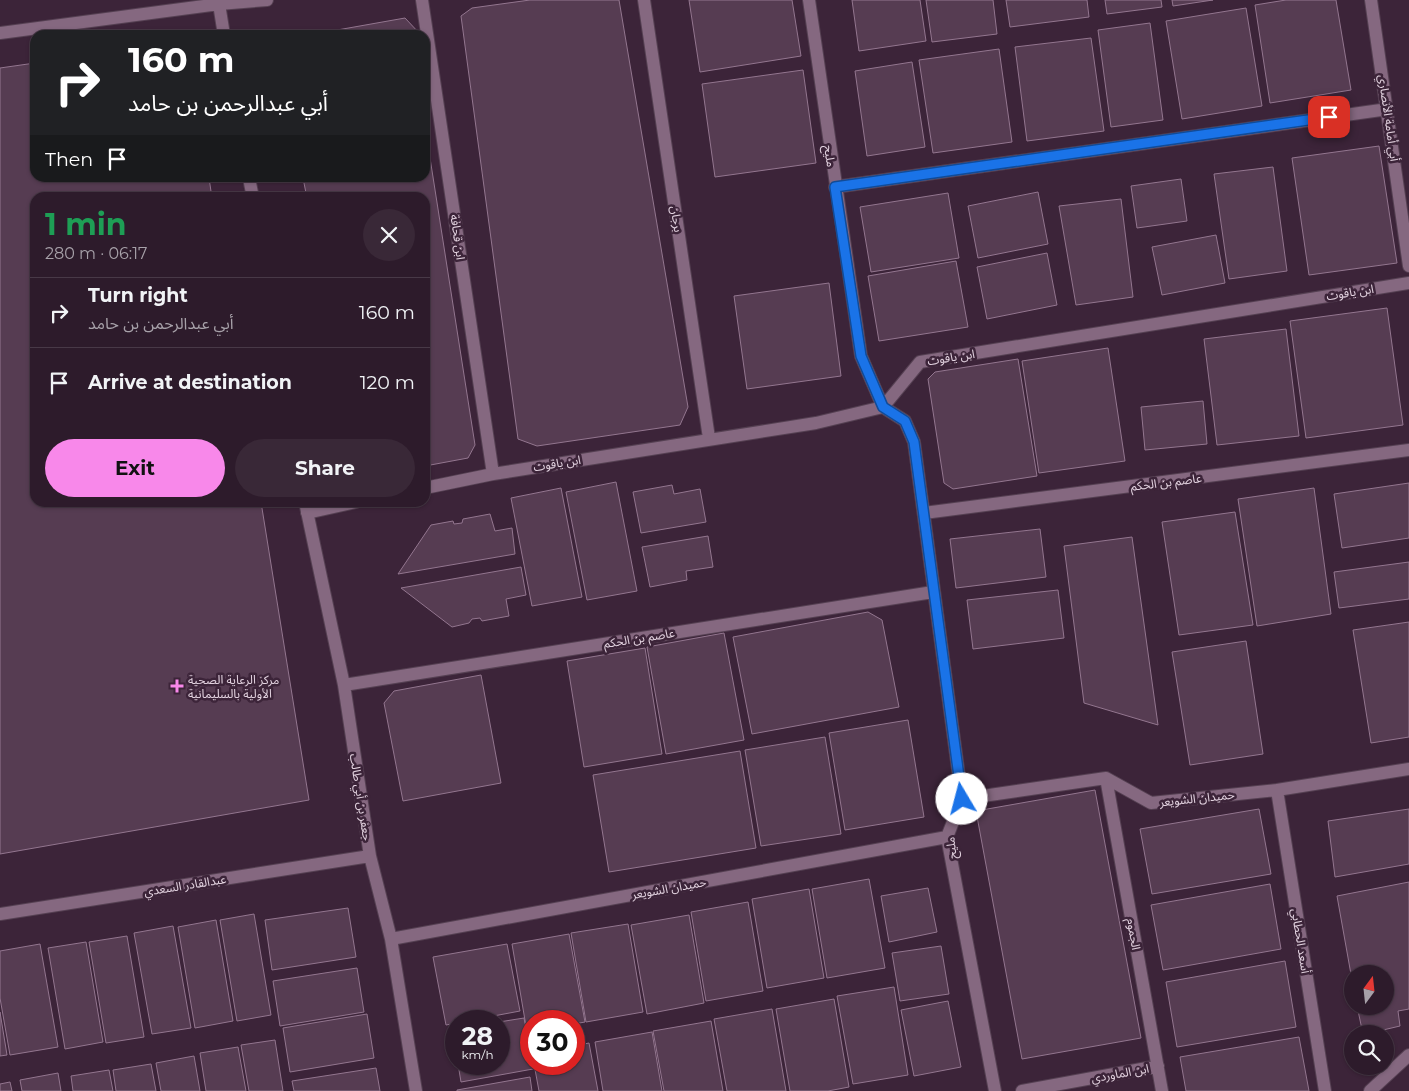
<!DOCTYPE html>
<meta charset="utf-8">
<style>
:root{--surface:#2d1b2b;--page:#392837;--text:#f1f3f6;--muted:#a7a1a9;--line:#483947;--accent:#f888ea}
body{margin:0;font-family:Montserrat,"Noto Sans Arabic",sans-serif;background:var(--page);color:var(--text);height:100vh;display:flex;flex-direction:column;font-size:19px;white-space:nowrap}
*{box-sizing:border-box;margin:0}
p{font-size:16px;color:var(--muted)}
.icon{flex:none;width:28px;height:28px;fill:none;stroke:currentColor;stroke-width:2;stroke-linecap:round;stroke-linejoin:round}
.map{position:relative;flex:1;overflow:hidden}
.sheet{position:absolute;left:30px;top:192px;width:400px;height:315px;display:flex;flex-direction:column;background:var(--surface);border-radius:15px;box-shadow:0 1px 4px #0004,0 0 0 1px var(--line)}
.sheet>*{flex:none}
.banner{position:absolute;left:30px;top:30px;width:400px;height:152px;border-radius:15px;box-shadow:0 1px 4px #0004,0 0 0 1px var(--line);background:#202124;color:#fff;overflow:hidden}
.needle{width:32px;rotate:15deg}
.tools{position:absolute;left:1344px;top:965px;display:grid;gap:10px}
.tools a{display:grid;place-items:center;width:50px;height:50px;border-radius:50%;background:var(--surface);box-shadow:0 1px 4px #0004,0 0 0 1px var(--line);font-size:25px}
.speed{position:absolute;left:445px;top:1010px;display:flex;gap:10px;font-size:25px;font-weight:700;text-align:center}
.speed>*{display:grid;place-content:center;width:65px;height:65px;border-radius:50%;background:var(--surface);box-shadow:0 1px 4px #0004,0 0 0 1px var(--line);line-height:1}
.speed small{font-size:12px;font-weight:400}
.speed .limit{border:8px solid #d22;background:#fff;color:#111}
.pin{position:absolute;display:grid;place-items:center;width:42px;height:42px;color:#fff;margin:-21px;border-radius:10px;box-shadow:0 2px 8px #0006}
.me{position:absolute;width:55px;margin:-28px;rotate:352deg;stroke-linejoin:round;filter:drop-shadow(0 0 4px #0008)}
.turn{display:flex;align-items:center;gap:18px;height:105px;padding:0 15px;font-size:22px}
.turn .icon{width:65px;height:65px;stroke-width:2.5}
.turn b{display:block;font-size:35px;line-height:42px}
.then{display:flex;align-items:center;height:48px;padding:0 15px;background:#0003;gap:10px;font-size:19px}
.round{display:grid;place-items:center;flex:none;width:52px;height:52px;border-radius:26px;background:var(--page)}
.head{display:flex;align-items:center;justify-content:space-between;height:85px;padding:0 15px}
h1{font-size:30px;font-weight:700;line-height:38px;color:#1e9e55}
.button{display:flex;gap:10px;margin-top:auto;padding:10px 15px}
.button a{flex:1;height:58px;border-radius:30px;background:var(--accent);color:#111;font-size:20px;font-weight:700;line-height:58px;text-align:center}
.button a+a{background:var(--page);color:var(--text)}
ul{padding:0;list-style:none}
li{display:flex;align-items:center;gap:15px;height:70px;padding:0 15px;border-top:1px solid var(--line)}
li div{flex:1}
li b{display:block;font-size:19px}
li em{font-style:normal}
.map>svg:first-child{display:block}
.building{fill:#563c52;stroke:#93768f}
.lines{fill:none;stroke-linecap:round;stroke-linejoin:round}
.minor-casing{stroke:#554052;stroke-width:14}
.minor{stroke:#856880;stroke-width:12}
.route-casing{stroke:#114b97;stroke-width:12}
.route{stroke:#1a73e8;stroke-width:9}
.poi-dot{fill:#f888ea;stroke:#3c2439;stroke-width:2}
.labels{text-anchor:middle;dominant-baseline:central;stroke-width:5;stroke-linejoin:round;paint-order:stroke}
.street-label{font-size:12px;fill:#e3d3e0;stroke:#3c2439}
.poi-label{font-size:12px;fill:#e3d3e0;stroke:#3c2439;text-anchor:start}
</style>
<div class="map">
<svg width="1409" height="1091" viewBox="0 0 1409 1091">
<rect width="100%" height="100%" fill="#3c2439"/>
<path class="building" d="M530,0H619L688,407L680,425L537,446L518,439L461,16L472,8Z
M689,0H792L801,56L700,72Z
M852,0H920L926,41L859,51Z
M926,0H993L997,34L932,42Z
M1006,0H1087L1089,17L1010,27Z
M1105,0H1161L1162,7L1107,14Z
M1172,0H1213L1173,6Z
M1286,0H1336L1351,90L1270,103L1255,5Z
M1246,8L1262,106L1182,119L1166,21Z
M405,18L421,35H309Z
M1150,23L1163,120L1111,127L1098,30Z
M1091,38L1104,131L1027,141L1015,47Z
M999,49L1012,142L933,153L919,60Z
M912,62L925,147L867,156L855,71Z
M35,63V178H209L212,198H35V502H261L309,800L0,854V68Z
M803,70L816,163L715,177L702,84Z
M425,126L475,445L468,458L425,466V198H307L303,178H425Z
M1379,146L1397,263L1309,275L1292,158Z
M1273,167L1287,271L1229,279L1214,174Z
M1181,179L1187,221L1137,228L1131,186Z
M1038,192L1048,244L978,258L968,206Z
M948,193L959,258L871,272L860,207Z
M1121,199L1133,297L1076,305L1059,206Z
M1216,235L1225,283L1162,295L1152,247Z
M1047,253L1057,305L987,319L977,267Z
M956,261L968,327L879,341L868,276Z
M829,283L841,376L747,389L734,296Z
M1387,308L1403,425L1306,438L1290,321Z
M1286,329L1299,436L1217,445L1204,339Z
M1108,348L1125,461L1039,473L1022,361Z
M1018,359L1037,476L953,489L944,483L928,379L935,372Z
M1203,401L1207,444L1145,450L1141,407Z
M616,482L637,591L587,600L566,492Z
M1409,483V538L1342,548L1334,494Z
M672,485L674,494L700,489L706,522L641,533L633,492Z
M561,488L582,597L532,606L511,498Z
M1314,488L1331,614L1257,626L1238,499Z
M1235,512L1253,625L1179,635L1162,522Z
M490,514L495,531L512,528L515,554L398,574L431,525L453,521L454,524L462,523L463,519Z
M1040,529L1046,577L956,588L950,539Z
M708,536L713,567L686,571L687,580L650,587L642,547Z
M1132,537L1158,725L1084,703L1064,546Z
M1409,562V599L1339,608L1334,572Z
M521,567L526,595L506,599L509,616L482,621L480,618L472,619L469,623L452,627L401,588Z
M1058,590L1064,638L973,649L967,600Z
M868,612L882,620L899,707L752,734L733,637Z
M1409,622V737L1371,743L1353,630Z
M724,633L744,740L666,754L647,647Z
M1246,641L1263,754L1190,765L1172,652Z
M645,648L662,754L584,767L567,661Z
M481,675L501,783L403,801L384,703L394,691Z
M908,720L924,817L845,830L829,733Z
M825,737L841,834L761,846L745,750Z
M740,751L756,848L609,872L593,775Z
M1095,790L1141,1038L1022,1059L976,811Z
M1259,809L1271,874L1152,894L1140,829Z
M1409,809V864L1335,877L1328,821Z
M869,879L885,968L827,978L812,889Z
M1409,882V1009L1398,1011L1400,1026L1383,1030V1034H1363L1357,1006H1385V974H1352V980L1337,896Z
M1270,884L1281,949L1163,970L1151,905Z
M928,888L937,932L889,942L881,896Z
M809,889L824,978L767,988L752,899Z
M748,902L763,991L706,1001L691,912Z
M348,908L356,957L272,970L265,920Z
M254,914L271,1015L237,1021L220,920Z
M689,915L704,1003L647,1014L631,925Z
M216,920L233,1021L195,1028L178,927Z
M628,924L643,1012L586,1022L571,933Z
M173,926L191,1028L152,1034L134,933Z
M569,934L585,1022L574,1024V1021H531V1031L527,1032L512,944Z
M127,936L144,1037L106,1043L89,942Z
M86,942L103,1042L65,1049L48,948Z
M40,944L58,1047L10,1055L0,998V951Z
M507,944L520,1011L446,1025L433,957Z
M941,946L949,994L900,1001L892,953Z
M1285,961L1296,1027L1177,1047L1166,982Z
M357,968L364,1012L280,1026L273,981Z
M894,987L908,1075L853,1084L837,996Z
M834,999L849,1087L828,1091H790L776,1009Z
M948,1001L961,1067L914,1076L901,1010Z
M772,1009L786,1091H727L714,1019Z
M0,1012L7,1055L0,1056Z
M367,1014L374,1058L290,1072L283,1028Z
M524,1018L533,1069L461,1082L458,1064H499V1022Z
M711,1021L723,1091H664L653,1031Z
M456,1030V1056L452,1031Z
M652,1032L662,1091H603L595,1042Z
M1299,1037L1309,1091H1186L1180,1057Z
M275,1040L283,1091H249L241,1045Z
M589,1043L598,1091H539L534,1064H574V1046Z
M238,1047L246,1091H206L200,1053Z
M194,1056L200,1091H161L156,1063Z
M151,1064L156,1091H116L113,1070Z
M376,1068L380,1091H294L292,1081Z
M109,1070L113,1091H73L71,1076Z
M58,1073L61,1091H22L20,1080Z
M530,1077L532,1091H457V1090Z
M10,1082L12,1091H0V1084Z"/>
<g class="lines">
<g class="minor-casing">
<path id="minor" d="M221,0L219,4L224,35
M422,0L493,474
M644,0L709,438
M809,0L861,356L883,407L905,421L914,442L962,799L947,837L995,1091
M1371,0L1409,266
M0,33L219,4L267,0
M249,178L253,198
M835,187L1388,109
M425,488L493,474L816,423L883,407L920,362L1409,283
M305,502L344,685L370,856L391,939L416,1091
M307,513L356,502
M924,513L1409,450
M344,685L933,592
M1106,778L1162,1091
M1277,790L1325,1091
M962,799L1106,778L1151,803L1277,790L1409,769
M0,914L370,856
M391,939L947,837
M1022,1091L1158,1066
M1370,1091L1409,1055"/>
</g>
<use href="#minor" class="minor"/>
</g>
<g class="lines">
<g class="route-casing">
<path id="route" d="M962,799L914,442L905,421L883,407L861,356L835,187L1329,117"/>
</g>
<use href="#route" class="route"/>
</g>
<path class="poi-dot" d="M174.5 678.5h5v5h5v5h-5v5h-5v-5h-5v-5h5z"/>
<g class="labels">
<g class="street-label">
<text transform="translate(1389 118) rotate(82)">أبي أمامة الأنصاري</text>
<text transform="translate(830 156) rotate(82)">مليح</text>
<text transform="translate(677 219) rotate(82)">برجان</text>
<text transform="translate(458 237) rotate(82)">ابن قحافة</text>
<text transform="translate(1350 292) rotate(-9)">ابن ياقوت</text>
<text transform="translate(951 357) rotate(-9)">ابن ياقوت</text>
<text transform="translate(557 463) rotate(-9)">ابن ياقوت</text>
<text transform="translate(1166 482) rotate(-7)">عاصم بن الحكم</text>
<text transform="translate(639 638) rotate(-9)">عاصم بن الحكم</text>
<text transform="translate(361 797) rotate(81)">جعفر بن أبي طالب</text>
<text transform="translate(1197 798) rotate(-6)">حميدان الشويعر</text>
<text transform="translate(951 848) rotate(-96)">مليح</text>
<text transform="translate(185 885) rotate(-9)">عبدالقادر السعدي</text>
<text transform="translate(669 888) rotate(-10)">حميدان الشويعر</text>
<text transform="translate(1134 934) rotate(80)">الجموم</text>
<text transform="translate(1301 941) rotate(81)">أسعد الحطابي</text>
<text transform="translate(1120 1073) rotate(-10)">ابن الماوردي</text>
</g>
<g class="poi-label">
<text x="188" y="679">مركز الرعاية الصحية<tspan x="188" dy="14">الأولية بالسليمانية</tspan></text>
</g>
</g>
</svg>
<div class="tools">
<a><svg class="needle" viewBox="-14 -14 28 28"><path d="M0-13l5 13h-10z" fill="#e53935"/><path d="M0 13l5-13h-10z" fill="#a7a1a9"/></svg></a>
<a><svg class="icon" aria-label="search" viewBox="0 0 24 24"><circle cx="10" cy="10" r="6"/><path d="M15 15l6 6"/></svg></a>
</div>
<div class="speed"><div>28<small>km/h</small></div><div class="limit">30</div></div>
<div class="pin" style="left:1329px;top:117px;background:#d93025"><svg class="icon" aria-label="arrive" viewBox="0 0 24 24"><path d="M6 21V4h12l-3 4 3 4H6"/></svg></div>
<svg class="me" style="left:962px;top:799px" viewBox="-20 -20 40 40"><circle r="19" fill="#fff"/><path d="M0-13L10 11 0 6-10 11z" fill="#1a73e8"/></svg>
<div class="banner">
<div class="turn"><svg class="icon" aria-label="right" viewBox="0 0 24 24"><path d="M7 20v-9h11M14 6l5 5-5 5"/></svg><div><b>160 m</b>أبي عبدالرحمن بن حامد</div></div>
<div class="then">Then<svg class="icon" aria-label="arrive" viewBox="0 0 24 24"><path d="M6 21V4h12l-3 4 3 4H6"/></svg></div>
</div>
<section class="sheet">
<div class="head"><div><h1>1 min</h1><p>280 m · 06:17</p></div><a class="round"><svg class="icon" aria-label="close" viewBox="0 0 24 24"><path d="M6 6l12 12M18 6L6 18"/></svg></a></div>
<ul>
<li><svg class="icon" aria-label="right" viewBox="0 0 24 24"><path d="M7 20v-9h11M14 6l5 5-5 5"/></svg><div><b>Turn right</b><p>أبي عبدالرحمن بن حامد</p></div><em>160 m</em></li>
<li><svg class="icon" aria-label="arrive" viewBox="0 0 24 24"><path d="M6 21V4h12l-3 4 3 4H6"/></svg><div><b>Arrive at destination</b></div><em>120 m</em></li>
</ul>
<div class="button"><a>Exit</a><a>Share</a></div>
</section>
</div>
